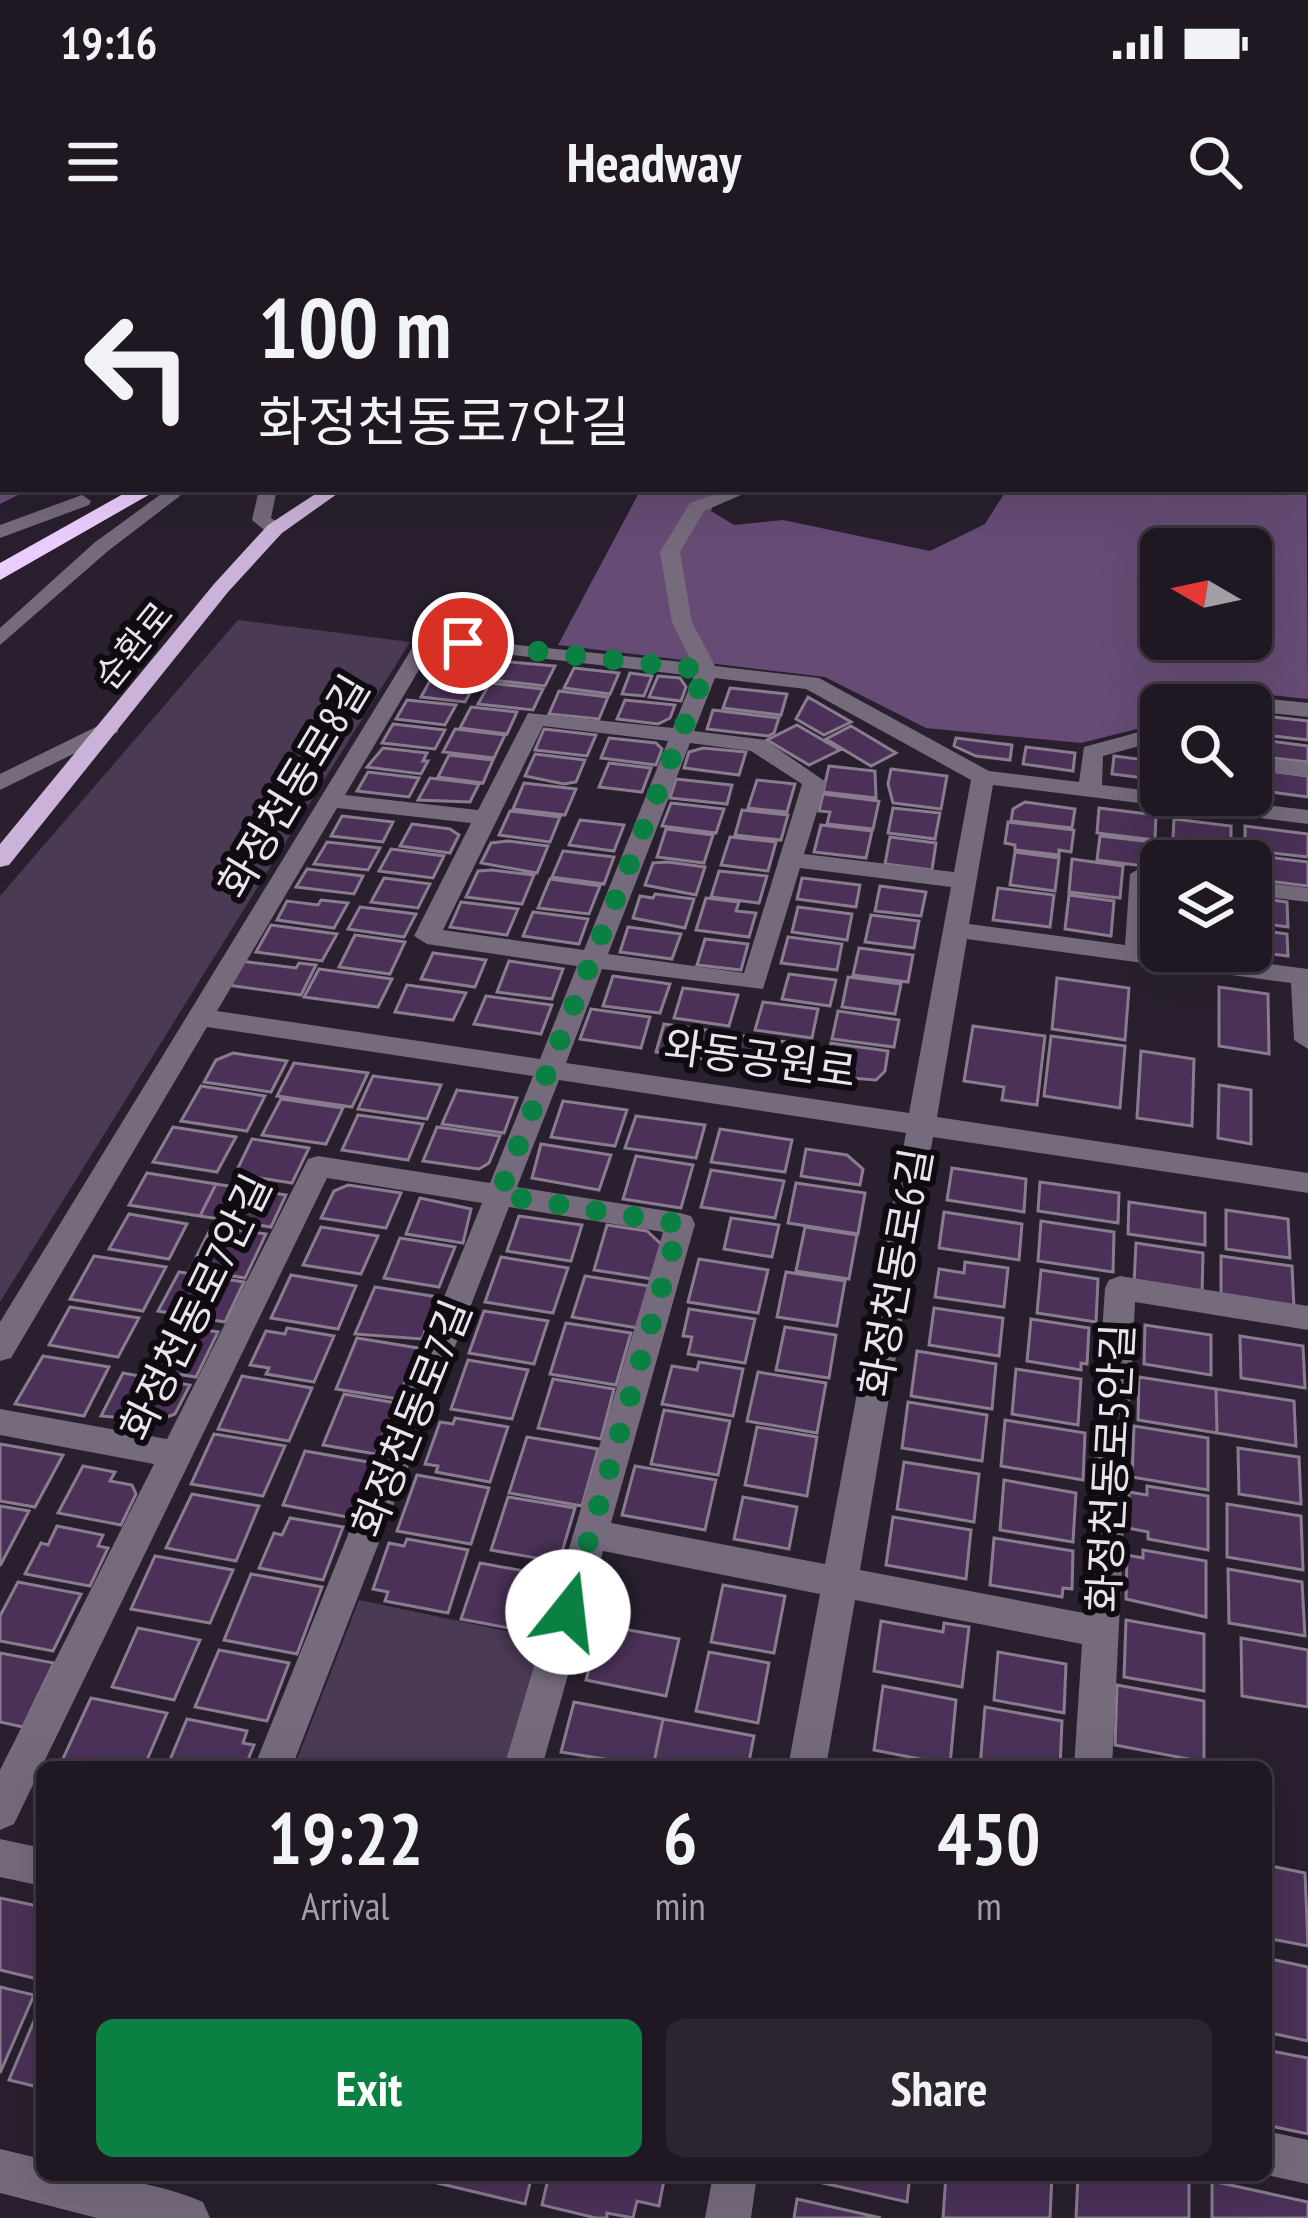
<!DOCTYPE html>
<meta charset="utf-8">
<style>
:root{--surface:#1f1722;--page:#2c242f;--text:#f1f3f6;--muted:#a19fa5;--line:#3c3640;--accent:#0b8043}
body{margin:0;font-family:"PT Sans Narrow","Noto Sans KR",sans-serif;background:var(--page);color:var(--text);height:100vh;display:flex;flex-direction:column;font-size:45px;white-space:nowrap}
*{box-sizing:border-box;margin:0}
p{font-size:39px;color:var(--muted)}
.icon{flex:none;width:66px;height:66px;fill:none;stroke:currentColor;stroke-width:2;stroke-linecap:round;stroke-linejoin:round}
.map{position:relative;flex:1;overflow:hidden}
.sheet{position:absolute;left:36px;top:1521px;width:1236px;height:420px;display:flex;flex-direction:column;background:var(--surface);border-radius:18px;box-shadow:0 12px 48px #0002,0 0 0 3px var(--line)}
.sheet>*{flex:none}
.hud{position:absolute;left:0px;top:0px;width:1308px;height:252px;box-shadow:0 12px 48px #0002,0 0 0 3px var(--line);background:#1f1722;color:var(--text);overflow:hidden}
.needle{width:78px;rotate:279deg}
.buttons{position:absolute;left:1140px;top:288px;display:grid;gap:24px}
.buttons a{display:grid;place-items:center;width:132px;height:132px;border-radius:18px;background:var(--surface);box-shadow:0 12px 48px #0002,0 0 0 3px var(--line);font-size:60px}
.pin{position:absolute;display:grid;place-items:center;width:102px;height:102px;color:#fff;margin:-51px;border:6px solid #fff;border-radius:50%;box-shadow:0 3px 12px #0007}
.me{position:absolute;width:132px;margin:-66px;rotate:16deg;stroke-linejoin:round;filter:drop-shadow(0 0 9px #0008)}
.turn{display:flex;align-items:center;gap:42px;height:252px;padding:0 60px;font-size:54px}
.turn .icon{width:156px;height:156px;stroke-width:2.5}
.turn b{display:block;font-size:84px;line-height:102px}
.eta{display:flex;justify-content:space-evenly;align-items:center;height:204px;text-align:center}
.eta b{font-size:72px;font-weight:800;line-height:84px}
.cta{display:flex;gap:24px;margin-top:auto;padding:24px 60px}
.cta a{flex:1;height:138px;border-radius:18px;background:var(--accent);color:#fff;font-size:48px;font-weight:800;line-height:138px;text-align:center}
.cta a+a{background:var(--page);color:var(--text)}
.status{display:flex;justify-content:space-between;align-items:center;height:84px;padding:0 60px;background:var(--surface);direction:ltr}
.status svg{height:33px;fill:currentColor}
header{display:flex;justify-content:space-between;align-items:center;height:156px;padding:0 60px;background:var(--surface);font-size:54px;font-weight:800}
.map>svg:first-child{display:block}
.green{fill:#4b3a54}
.forest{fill:#664c75;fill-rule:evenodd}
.building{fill:#4b3158;stroke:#887c8e;stroke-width:3}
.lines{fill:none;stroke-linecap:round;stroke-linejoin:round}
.minor{fill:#766a7d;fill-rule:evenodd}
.major{fill:#cbb2d9;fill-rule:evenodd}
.highway{fill:#eccefe;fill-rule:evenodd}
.route{stroke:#0b8043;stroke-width:21;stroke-dasharray:0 37.8}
.labels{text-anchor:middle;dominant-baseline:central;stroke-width:12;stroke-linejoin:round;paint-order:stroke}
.far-street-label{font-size:36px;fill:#e9e3ed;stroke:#0f0b11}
.street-label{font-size:42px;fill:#e9e3ed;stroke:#0f0b11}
</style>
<div class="status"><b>19:16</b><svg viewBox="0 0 49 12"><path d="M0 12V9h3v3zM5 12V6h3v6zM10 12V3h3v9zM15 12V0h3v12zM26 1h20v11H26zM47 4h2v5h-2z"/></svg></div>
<header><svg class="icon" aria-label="menu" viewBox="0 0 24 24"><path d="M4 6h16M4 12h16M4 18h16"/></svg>Headway<svg class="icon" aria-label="search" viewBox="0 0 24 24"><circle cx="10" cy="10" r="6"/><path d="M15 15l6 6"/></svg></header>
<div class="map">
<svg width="1308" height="1978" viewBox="0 0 1308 1978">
<rect width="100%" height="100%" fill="#291f2e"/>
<path class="green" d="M238,380L410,402L0,1062V656Z
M359,1360L545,1399L506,1527H294Z"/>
<path class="forest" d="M0,0L104,3H3V249H30L0,264Z
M1305,48L1308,459L1270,455L1230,465H1161V483L1081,503L926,488L825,437L558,405L641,249H720L711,271L734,285L783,280L930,311L985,284L1007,249H1305ZM1161,309H1251V399H1161Z"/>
<path class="building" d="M436,415L490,421L480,439L426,433Z
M501,421L555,426L545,446L492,440Z
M574,428L619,433L610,454L564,448Z
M630,433L652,436L644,456L622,454Z
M658,436L680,438L686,447L681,461L649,457Z
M432,437L476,442L465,462L421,457Z
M490,443L543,449L533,470L478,464Z
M730,448L787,454L781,475L723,468Z
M559,451L608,457L599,479L549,474Z
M808,457L851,482L824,495L796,479Z
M407,460L456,465L445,485L396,479Z
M625,460L675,465L670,478L658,484L617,479Z
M471,467L517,472L507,494L460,488Z
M713,470L779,478L774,493L768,496L707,489Z
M1257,475L1308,481V500L1256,494Z
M393,484L445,490L435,509L382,503Z
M797,485L840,510L809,525L767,500Z
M851,486L896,513L871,526L826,499Z
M455,489L505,495L494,518L443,512Z
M544,489L596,495L587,516L535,510Z
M609,498L656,503L662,509L656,525L601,518Z
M956,498L1012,505L1010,520L976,516L954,506Z
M1255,499L1308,506V522L1255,516Z
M1026,507L1075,513L1073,531L1023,524Z
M383,508L427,513L423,521H428L421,534L367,527Z
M703,508L746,512L739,535L684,528L689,512Z
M535,514L585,520L576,542L564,544L525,536Z
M449,515L493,520L483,543L438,537Z
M1114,516L1161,522V540L1112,534Z
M609,523L651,528L642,552L599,547Z
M829,526L875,531L876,558L823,552Z
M891,529L947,536L941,569L893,563L888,544Z
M1256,529L1308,536V557L1256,550Z
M368,532L419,538L409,557L357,551Z
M430,538L479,544L470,562L418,560Z
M676,539L732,545L727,564L670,558Z
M757,540L795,544L787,572L748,568Z
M524,543L576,549L565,575L513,569Z
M823,554L879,561L873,589L827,584L830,572L819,571Z
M1025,562L1075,569L1072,588L1011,581L1013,569Z
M671,563L724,569L716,593L662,586Z
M893,568L940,573L935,599L888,593Z
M1099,568L1156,575L1155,600L1097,593Z
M742,570L788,575L781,600L735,595Z
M510,571L560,577L550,602L499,595Z
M342,576L393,582L383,602L331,596Z
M1174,579L1231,586V606L1173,599Z
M580,580L624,585L614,611L569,605Z
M1008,582L1074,590L1071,612L1059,610V615L1015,610V605L1005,603Z
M412,584L450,589L459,595L450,613L400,606Z
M821,585L872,591L866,618L814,612Z
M1245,586L1308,594V617L1245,610Z
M666,589L713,595L704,623L657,617Z
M1100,596L1153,602L1152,627L1097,620Z
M730,597L776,602L768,631L721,625Z
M890,597L936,603L932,630L885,624Z
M508,601L548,606L537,633L481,623L491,603Z
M327,602L380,608L368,630L314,624Z
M1178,605L1233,612V621H1177Z
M391,609L444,616L433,638L379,631Z
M563,611L614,617L604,644L552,637Z
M1015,612L1059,618L1055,651L1010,645Z
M1253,615L1308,622V646L1253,639Z
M1072,619L1123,626L1120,658L1069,652Z
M668,622L705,627L696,655L645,645L653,623Z
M307,629L363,636L354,654L296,647Z
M492,630L534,635L522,664L466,657L478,631Z
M719,631L767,636L759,663L711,657Z
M384,638L430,644L418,668L371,662Z
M802,638L860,645L856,667L797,659Z
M550,639L600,646L589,674L538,668Z
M880,646L926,652L921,676L875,671Z
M998,648L1054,655L1050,687L993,680Z
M655,654L694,659L685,688L633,678L640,656L653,658Z
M1069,655L1114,661L1111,696L1065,689Z
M1251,657L1287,662L1288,687L1251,682Z
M706,658L739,662L736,671L756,673L749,697L696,690Z
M321,660L348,663L334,688L277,680L287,661L318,665Z
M461,662L518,669L507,695L450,687Z
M360,667L416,674L404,697L348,689Z
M798,667L852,674L847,700L792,692Z
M533,672L588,679L579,704L523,696Z
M871,675L919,681L914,708L865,702Z
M271,685L337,694L322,721L256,712Z
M628,687L681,694L672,719L620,712Z
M1251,689L1287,694L1288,716L1249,711Z
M355,695L405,702L390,734L339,727Z
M788,697L842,704L837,730L781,723Z
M705,699L748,704L741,730L697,725Z
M859,708L913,715L908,742L853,735Z
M433,713L486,720L475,747L421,739Z
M241,721L296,728L299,723L316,725L301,755L227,745Z
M509,721L563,729L552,759L497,752Z
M319,729L392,739L378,767L304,757Z
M789,734L836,740L830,766L782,759Z
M613,736L670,744L660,773L603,766Z
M848,737L901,744L895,774L842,767Z
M1057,738L1129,748L1125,800L1052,789Z
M407,745L466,753L453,780L395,772Z
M1219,747L1268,754L1269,814L1219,806Z
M683,748L738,755L729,786L674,778Z
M486,756L552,765L541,794L474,784Z
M763,762L818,769L812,798L755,790Z
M591,769L650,777L641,808L580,799Z
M838,771L899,780L894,807L832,799Z
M664,784L720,792L713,820L656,812Z
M973,786L1045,796L1037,865L1002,860L1004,847L964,841Z
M735,795L809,805L803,829L728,819Z
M1051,796L1125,806L1120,868L1044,856Z
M831,803L888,811L885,831L876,840L824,836Z
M1141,811L1194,819L1192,886L1137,878Z
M233,813L287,821L271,852L204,842L216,820Z
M294,823L368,833L352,867L277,856Z
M373,836L441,845L427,879L358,869Z
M1219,845L1251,850V904L1218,898Z
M201,846L265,856L247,891L181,881Z
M457,850L517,858L504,893L442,884Z
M281,859L343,868L326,904L262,895Z
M563,861L627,870L615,906L551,897Z
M358,875L423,884L408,920L342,910Z
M636,876L705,885L696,918L625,908Z
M173,887L236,897L217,932L153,922Z
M437,887L500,896L489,923L479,929L423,921Z
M720,889L792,900L785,932L711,922Z
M252,899L309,908L292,943L235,934Z
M541,904L611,915L599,950L532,938Z
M806,909L847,915L863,929L860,945L801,936Z
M636,916L693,925L681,968L623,959Z
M952,928L1026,939L1024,972L947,960Z
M711,930L784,941L775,978L701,967Z
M147,933L216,944L200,976L129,965Z
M1040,942L1119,953L1118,983L1038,971Z
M796,943L865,953L858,994L788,983Z
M216,944L286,955L271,987L200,976Z
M348,945L401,953L386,988L321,978L334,951Z
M420,958L471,969L463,1003L406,994Z
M1129,962L1205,973V1005L1128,994Z
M1226,970L1288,979L1290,1018L1226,1009Z
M944,972L1022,984L1019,1020L939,1008Z
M129,974L187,984L169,1019L109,1009Z
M519,976L582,985L571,1021L507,1011Z
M731,978L779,985L772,1017L724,1009Z
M1041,981L1114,992L1113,1032L1038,1021Z
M607,985L647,991L663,1006L653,1039L594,1030Z
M212,986L266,994L245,1038L190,1029Z
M321,987L378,996L361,1034L303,1025Z
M805,987L857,995L849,1039L796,1031Z
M400,998L455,1007L439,1047L384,1038Z
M1136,1003L1203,1013L1202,1055L1134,1044Z
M94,1016L166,1027L143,1071L70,1059Z
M1221,1016L1292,1026L1294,1068L1221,1057Z
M501,1017L568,1028L553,1073L485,1062Z
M699,1019L768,1030L758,1073L688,1062Z
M965,1022L1008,1028L1004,1067L935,1057L939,1029L964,1033Z
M1041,1030L1098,1039L1096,1082L1037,1073Z
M179,1032L244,1042L225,1082L158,1071Z
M786,1032L845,1041L837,1086L777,1077Z
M291,1035L356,1046L338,1089L271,1078Z
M585,1036L649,1046L638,1088L572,1077Z
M375,1047L438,1057L422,1099L355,1094Z
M70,1067L139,1078L118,1117L49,1105Z
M934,1068L1003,1078L999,1116L929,1105Z
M689,1069L755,1079L745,1123L688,1114L692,1097L683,1096Z
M484,1071L548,1081L534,1124L469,1113Z
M1031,1079L1089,1088L1087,1124L1081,1123V1130L1027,1121Z
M566,1083L631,1093L616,1145L550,1134Z
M168,1084L218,1092L196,1137L145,1129Z
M1145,1085L1211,1095V1135L1144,1124Z
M785,1087L836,1095L829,1138L776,1130Z
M287,1088L334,1096L314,1142L266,1134L269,1128L250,1125L266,1091L285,1094Z
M1240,1096L1303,1106L1305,1148L1241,1138Z
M357,1098L418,1108L398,1159L336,1149Z
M917,1111L996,1124L992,1169L911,1156Z
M43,1116L109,1127L84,1176L15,1164Z
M468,1120L528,1130L512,1179L451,1169Z
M699,1122L743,1129L733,1176L662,1164L672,1126L697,1130Z
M1016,1129L1081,1139L1078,1185L1012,1174Z
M758,1132L826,1143L817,1193L747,1181Z
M123,1133L190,1145L175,1174L157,1181L101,1176Z
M242,1136L312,1148L289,1201L218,1189Z
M1139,1137L1216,1149L1217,1193L1138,1180Z
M553,1139L614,1149L601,1199L538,1188Z
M1216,1149L1294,1161L1296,1206L1217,1193Z
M344,1154L396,1163L376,1214L323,1205Z
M908,1162L987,1175L982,1221L902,1208Z
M664,1170L730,1181L718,1235L651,1224Z
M455,1178L508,1187L490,1242L436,1232L438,1226L425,1224L440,1182L453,1184Z
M1005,1180L1085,1193L1083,1240L1001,1226Z
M1134,1186L1208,1198V1250L1132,1237Z
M757,1187L817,1197L807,1256L745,1245Z
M214,1194L285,1206L263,1256L191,1244Z
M527,1197L598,1209L582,1266L509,1253Z
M0,1204L63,1215L35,1267L0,1261Z
M1238,1208L1299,1217L1301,1264L1239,1254Z
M305,1211L374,1223L353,1278L283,1265Z
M904,1222L979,1234L974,1282L897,1269Z
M83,1226L115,1232L110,1241L132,1245L136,1254L121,1285L58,1273Z
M635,1226L716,1240L705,1290L622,1275Z
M417,1235L489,1248L471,1304L397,1291Z
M1004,1240L1076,1253L1073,1302L1000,1290Z
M1147,1246L1208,1256V1310L1148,1299V1292L1128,1288L1129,1252L1147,1255Z
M192,1254L259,1266L236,1321L166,1308Z
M508,1257L575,1268L559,1322L491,1310Z
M743,1257L797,1267L789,1309L734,1299Z
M1227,1264L1301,1276L1303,1330L1227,1317Z
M0,1266L29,1271L0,1326Z
M893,1277L971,1290L966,1339L886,1325Z
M290,1278L343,1287L323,1340L259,1328L274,1293L282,1295Z
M57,1286L103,1295L98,1306L108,1308L90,1346L25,1334L41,1303L48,1305Z
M994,1298L1073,1311L1072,1349L1063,1348L1062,1357L990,1345Z
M407,1299L468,1310L448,1373L385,1361L388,1352L373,1349L389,1303L404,1306Z
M1143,1310L1206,1321V1377L1126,1359L1127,1315L1143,1318Z
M155,1316L233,1330L210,1383L131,1369Z
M480,1323L546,1335L530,1392L461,1379Z
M1228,1329L1302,1342L1305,1396L1229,1383Z
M251,1334L322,1347L297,1414L224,1400Z
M18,1342L81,1354L53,1411L0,1401V1376Z
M723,1345L785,1356L774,1413L711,1402Z
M1126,1380L1204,1394V1451L1124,1437Z
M881,1381L943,1392L944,1383L969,1387L962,1447L874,1431Z
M601,1385L679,1399L666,1456L586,1440Z
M138,1388L200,1400L174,1460L112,1447Z
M1241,1398L1308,1410V1467L1242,1456Z
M219,1410L289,1423L267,1481L195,1467Z
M709,1412L769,1423L758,1483L696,1471Z
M998,1412L1066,1424L1064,1473L994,1460Z
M0,1413L54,1423L23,1487L0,1482Z
M1117,1445L1204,1461V1522L1115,1505Z
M883,1446L956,1460L950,1525L874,1510Z
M91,1458L167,1473L144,1527L60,1525Z
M574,1462L663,1479L653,1527L561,1512Z
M985,1467L1062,1481L1060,1527H980Z
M187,1479L247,1491L243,1503L254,1505L245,1527H167Z
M663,1479L754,1496L748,1527H653Z
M1266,1625L1305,1633L1308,1706L1266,1698Z
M0,1658L42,1667V1740L0,1730Z
M1266,1718L1308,1727V1801L1266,1792Z
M0,1747L34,1755L0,1833Z
M42,1762V1848L9,1840Z
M1266,1810L1308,1818V1894L1266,1885Z
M404,1935H532L525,1964Z
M549,1935H665L659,1966L637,1961L633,1978L607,1973V1978H596L542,1965Z
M797,1935H910L907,1962L796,1937Z
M946,1935H1052L1050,1978H943Z
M1078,1935H1189V1978H1076Z
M1212,1941L1308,1962V1978H1212Z
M797,1959L881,1978H794Z"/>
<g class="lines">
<path class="minor" d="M188,0H205L207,3H190Z
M1178,0H1195L1197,3H1180Z
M168,249H189L108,311L0,405V388L94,303Z
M259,249H277L271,278L282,285V293H268L252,280Z
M729,249H755L704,271L680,312L692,382L715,426L819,438L989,531L1079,542L1084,507L1161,486V500L1103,516L1102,545L1308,570V584L993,545L969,684L1125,705L1130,634L1142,627L1161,630V644L1154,643L1150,708L1308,729V809L1294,800L1291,743L967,699L937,877L1308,933V953L933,897L860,1330L1084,1373L1105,1048L1109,1040L1120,1036L1308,1066V1090L1135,1062L1112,1527H1074L1082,1404L855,1360L826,1527H788L820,1354L603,1311L542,1527H504L663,992L509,967L292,1527H254L482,963L327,938L14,1584L0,1590V1530L154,1224L0,1195V1169L167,1199L308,919L318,916L490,943L533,836L207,787L11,1118L0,1121V1082L420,395L692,423L672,382L660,312L690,263ZM433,406L694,436L673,488L528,473L478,570L345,555ZM715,438L806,449L971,540L954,632L804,614L826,542L765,500L694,491ZM543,486L668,501L584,710L443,690ZM690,503L751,511L802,544L744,733L608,714ZM337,568L471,583L414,696L427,704L577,726L540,819L217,771ZM800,628L951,647L909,873L566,823L602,729L763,749ZM559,840L906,893L825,1324L611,1283L695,984L691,976L680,973L517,947Z
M82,255L91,261L89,265L0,298V285Z
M1270,459L1308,463V477L1270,473L1251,478L1248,465Z
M110,480L118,482V492L0,550V534Z
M1251,516L1308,523V537L1251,530Z
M1251,641L1308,648V662L1251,655Z
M0,1599L42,1608V1646L0,1637Z
M1266,1891L1308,1900V1944L1266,1935Z
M0,1909L42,1919V1935C98,1935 151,1940 203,1962L210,1978H97L0,1953Z
M713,1935H757L751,1978H705Z"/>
<path class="major" d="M323,249H344L282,293L228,352L9,625L0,627V604L214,344L268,285Z"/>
<path class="highway" d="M547,0H569L545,3Z
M582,0H604L580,3Z
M132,249H159L0,340V323Z"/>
</g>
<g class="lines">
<path class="route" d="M463,403L706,430L499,955L680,984L568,1372"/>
</g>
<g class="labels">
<g class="far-street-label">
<text transform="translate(133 405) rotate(-51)">순환로</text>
</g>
<g class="street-label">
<text transform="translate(293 546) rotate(-59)">화정천동로8길</text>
<text transform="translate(760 818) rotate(8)">와동공원로</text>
<text transform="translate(895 1032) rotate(-80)">화정천동로6길</text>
<text transform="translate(195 1067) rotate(-64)">화정천동로7안길</text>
<text transform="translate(411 1178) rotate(-68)">화정천동로7길</text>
<text transform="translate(1110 1228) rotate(-87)">화정천동로5안길</text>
</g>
</g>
</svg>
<div class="buttons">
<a><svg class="needle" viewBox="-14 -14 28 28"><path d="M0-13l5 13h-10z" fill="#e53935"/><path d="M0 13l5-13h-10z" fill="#a19fa5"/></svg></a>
<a><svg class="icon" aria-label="search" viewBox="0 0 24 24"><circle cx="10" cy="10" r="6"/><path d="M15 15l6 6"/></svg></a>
<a><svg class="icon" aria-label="layers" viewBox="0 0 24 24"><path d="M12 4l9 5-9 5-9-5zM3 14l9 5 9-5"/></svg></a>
</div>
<div class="pin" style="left:463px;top:403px;background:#d93025"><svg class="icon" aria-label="arrive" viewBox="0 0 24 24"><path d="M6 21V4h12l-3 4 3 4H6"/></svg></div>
<svg class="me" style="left:568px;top:1372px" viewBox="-20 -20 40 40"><circle r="19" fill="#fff"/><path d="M0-13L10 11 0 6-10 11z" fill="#0b8043"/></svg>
<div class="hud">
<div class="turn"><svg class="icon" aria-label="left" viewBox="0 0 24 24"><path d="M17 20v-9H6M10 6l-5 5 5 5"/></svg><div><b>100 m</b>화정천동로7안길</div></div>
</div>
<section class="sheet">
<div class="eta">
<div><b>19:22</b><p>Arrival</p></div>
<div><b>6</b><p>min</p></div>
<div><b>450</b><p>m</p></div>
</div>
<div class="cta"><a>Exit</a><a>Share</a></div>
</section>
</div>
